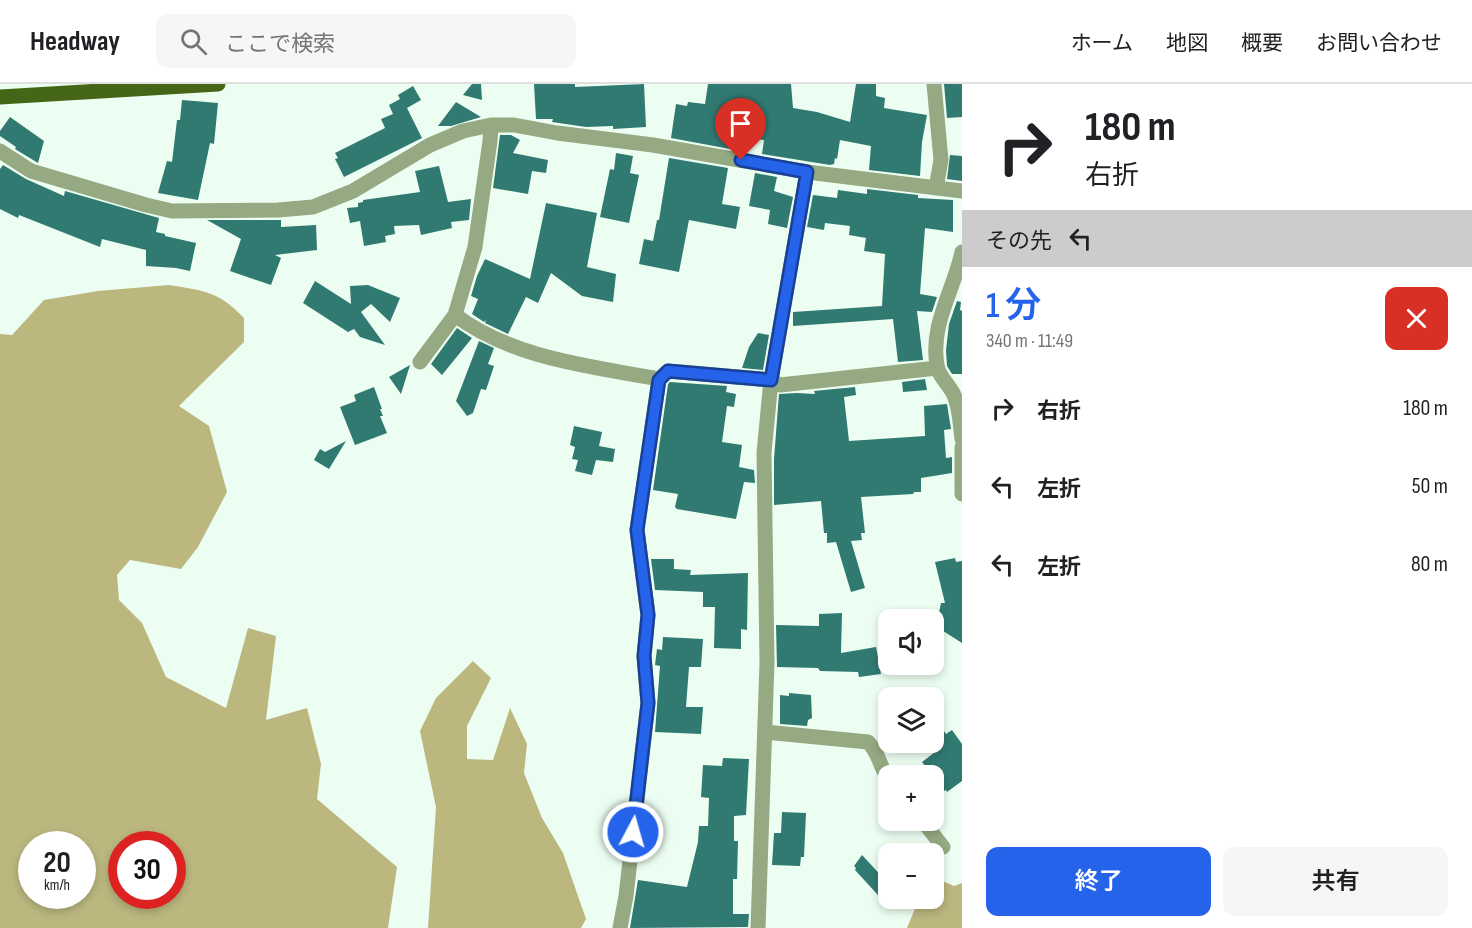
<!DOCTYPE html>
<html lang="ja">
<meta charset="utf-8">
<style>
:root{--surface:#fff;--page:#f6f6f6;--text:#202124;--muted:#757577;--line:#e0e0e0;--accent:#2563eb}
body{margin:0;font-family:"Sofia Sans Condensed","Noto Sans JP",sans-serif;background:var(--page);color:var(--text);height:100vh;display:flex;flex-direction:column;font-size:22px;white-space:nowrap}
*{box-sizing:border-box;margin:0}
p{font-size:20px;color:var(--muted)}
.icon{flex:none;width:33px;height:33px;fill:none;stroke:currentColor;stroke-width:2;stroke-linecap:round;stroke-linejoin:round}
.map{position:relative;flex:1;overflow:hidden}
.details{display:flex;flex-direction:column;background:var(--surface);width:510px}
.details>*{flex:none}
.top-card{background:#fff;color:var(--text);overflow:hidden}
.controls{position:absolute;left:878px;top:525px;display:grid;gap:12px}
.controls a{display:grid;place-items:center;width:66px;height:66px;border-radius:12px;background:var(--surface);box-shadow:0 3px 9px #0003;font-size:30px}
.speed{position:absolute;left:18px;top:747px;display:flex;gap:12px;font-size:30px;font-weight:700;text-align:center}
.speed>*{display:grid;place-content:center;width:78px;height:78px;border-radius:50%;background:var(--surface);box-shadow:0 3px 9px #0003;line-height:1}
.speed small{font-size:15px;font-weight:400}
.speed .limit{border:9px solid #d22;background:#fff;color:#111}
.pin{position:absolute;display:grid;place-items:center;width:51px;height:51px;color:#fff;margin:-62px -26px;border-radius:50% 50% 50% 0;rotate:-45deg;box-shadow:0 0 6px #0007}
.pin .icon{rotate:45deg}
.me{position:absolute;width:66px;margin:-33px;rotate:6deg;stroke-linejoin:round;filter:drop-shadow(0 0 4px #0008)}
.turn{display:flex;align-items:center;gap:21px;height:126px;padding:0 24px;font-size:27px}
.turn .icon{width:78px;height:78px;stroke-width:2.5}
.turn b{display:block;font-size:42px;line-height:51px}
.then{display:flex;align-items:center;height:57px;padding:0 24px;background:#0003;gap:12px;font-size:22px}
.round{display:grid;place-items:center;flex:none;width:63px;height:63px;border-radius:12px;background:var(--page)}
.overview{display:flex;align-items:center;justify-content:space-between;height:102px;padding:0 24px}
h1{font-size:36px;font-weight:600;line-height:45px;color:var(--accent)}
.cta{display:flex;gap:12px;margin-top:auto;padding:12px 24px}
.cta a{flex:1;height:69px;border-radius:12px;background:var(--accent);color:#fff;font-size:24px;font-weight:600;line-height:69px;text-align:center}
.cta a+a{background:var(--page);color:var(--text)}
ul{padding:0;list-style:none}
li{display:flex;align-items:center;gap:18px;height:78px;padding:0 24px}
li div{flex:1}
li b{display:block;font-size:22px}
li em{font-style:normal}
header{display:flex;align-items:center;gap:36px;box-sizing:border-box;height:84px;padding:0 30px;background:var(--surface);border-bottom:2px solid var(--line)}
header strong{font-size:28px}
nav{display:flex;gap:33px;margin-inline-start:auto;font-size:21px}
.search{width:420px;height:54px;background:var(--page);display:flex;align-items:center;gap:15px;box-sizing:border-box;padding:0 21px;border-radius:12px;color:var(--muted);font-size:22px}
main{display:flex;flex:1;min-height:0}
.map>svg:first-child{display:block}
.forest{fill:#bbb77f;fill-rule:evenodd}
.building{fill:#317a71}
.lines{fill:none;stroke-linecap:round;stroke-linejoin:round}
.minor{stroke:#95a982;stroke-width:15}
.major{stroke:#446616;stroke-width:15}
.route-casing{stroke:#184099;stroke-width:15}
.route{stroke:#2563eb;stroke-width:10}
</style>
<header>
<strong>Headway</strong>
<div class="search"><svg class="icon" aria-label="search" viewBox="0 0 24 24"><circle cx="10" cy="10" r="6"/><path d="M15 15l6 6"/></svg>ここで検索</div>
<nav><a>ホーム</a><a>地図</a><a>概要</a><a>お問い合わせ</a></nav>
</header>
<main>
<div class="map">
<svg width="962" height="844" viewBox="0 0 962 844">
<rect width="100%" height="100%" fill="#ecfef2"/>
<path class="forest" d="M169,201C205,207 218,207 244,234V258L179,322L209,342L227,408L198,463L181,485L130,476L117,491L119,516L142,539L166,593L226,624L248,544L276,552L266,636L307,624L321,680L317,715L397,783L388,844H0V250L12,251L44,216L98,207ZM32,760H82V812H32ZM122,760H172V812H122Z
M473,577L491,594L467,642V675L493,676L510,624L527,660L524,689L542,734L563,769L586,835L581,844H428L436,723L420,647L436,614Z
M936,794L954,802L962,799V844H907L919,815L933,814V795Z"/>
<path class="building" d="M472,0H481L482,16L463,11Z
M534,0H575V3L644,0L646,43L613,45V42L586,43L552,38L553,35H536Z
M708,0H791L793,24L817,28L850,38L856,0H876V12L885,14L884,24L927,31L922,58L920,92L869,86L871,62L840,56L837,75L835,74L834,80L830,81L762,70L764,56L732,52L730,65L671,54L676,20L687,22L688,18L705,20Z
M944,0H962V33L947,34Z
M413,2L421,16L407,24L422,54L344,93L335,75L338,74L335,69L385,44L381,35L393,30L389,21L400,15L398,11Z
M182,16L218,19L214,60L210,59L198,116L158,109L167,77L172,78L177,36H180Z
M456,18L481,33L451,42H438Z
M10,33L44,57L38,79L15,65L16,63L0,52V47Z
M500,51H511L520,56L513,69L548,76L546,89L532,87L528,110L493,104Z
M616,69L633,72L630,89L639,91L629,139L600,133L610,85L614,86Z
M950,71L962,72V97L947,95Z
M669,74L728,84L722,120L740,123L736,145L689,136L679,188L639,180L644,155L653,157L657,136H659Z
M3,81L26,95L64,112L65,107L159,134L156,148L165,150V152L196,159L190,187L176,184L146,182V166L102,155L100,163L19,131L18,134L0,125V85Z
M439,82L448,118L471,115L469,136L451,138L452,144L421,151L419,141L394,142L395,150L385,152L386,158L364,162L360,137L350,139L347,124L358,123V119L363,118V116L420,108L415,87Z
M755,89L777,93L774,107L793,113L787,144L768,140L770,126L749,122Z
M867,105L918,111V114L953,116V148L925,144L920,210L937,213L932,228L917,227L923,276L898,278L893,235L793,242V228L882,222L885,170L864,167L866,154L849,151L850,142L825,139L824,146L807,143L813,111L837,114L838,106L867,110Z
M546,119L597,129L587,183L616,190L613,218L582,212L551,189L538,219L526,213L508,250L485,239L486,236L484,238L472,230L478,215L471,212L477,192L485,175L530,195Z
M207,136H281V143L316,141L317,166L275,171L281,174L271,201L230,187L241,155Z
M315,197L351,220L350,202L368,201L400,214L390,238L371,220L361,228L385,261L360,253L354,245L348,248L303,219Z
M957,217L961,218L960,226L962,227V290H952L947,282L946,266L949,240Z
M457,244L472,254L442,291L431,280Z
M758,249L769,251L763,286L742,284L749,263Z
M479,257L494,264L488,280L494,282L486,306L481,305L473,329L467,332L456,317Z
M410,281L401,310L389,293Z
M925,295L927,306L903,308L902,298Z
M670,298L727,302L726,308L736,310L734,323L727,322L722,358L742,361L739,383L754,386L755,399L744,398L736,435L677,425L675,423L678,410L653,406L668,300Z
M374,303L382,325H380L383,332H380L387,349L355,361L340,323L356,317L354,311Z
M855,303L856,311L844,313L849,357L925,352L924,322L947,320L951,345L944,346L946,374L952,373V389L921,394V408H914L913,410L861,413L865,449H861L862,456L851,457L865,504L851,508L836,458L827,459V449H824L821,417L774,421V375L779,310L797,309L815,310L814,307Z
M574,342L602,348L599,362L615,365L613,378L596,376L592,391L575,387L578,376L572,375L575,363L570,361Z
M346,357L329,385L314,376L320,365L325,368Z
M955,474L956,478L962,477V559L940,545L942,542L937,538L941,519H945L935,478Z
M651,475H674V485L691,486L690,491L748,489L747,546L741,545V565L714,564L715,523H703V508L655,506Z
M842,529L841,569L876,563L881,590L859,593L858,588L820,587L818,584L777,583L776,541L819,542V530Z
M663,553L703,555L701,583H689L686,623H703L701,650L655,648L660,582L655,581L657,565L662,566Z
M789,609L811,611L812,634L808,636L807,642L780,640V611L789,612Z
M933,631L946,650L952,646L962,660V697L947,708L946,706L944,707L922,678L939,665L933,656Z
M723,674L749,675L746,731L734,732V757H738L737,795H733V830H749L748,843L630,844L638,796L687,803L698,758L699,742H708L709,714L701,713L703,681L722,682Z
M782,728L806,729L804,773H801L800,782L772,781L774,749H781Z
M862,771L888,799V822L855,786L856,784L854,782Z"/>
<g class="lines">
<path class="minor" d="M934,0L941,76L936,104
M0,67L31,87L146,121L172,127L278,126L313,123L353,107L430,61L463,47L491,41H514L557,49L653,61L807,88L962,107
M962,168C954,206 930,240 937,281C938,291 948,300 953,309C960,323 960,340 962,355
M455,231C514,275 590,282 659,295
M420,278L455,231L475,163L490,57L491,41
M962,363V410
M765,648L868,658C880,670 879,682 888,694
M922,736L943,763
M620,844L626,812L648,619L644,572L648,531L637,446L659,295L668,287L771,296L780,301L937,284
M758,844L767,579L764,369L771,296L807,88"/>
<path class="major" d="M0,13L218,0"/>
</g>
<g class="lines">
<g class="route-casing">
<path id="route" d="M633,748L648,619L644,572L648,531L637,446L659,296L668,287L771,296L807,88L741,76"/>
</g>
<use href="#route" class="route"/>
</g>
</svg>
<div class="controls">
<a><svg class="icon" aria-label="sound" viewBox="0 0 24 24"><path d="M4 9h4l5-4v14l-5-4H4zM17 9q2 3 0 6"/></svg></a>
<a><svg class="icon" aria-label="layers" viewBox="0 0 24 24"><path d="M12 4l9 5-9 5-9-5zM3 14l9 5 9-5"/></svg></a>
<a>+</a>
<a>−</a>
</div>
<div class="speed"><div>20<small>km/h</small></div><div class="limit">30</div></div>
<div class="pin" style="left:741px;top:76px;background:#d93025"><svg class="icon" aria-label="arrive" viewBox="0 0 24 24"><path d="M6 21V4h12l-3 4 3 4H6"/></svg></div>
<svg class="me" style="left:633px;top:748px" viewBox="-20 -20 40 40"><circle r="17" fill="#2563eb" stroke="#fff" stroke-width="3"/><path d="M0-11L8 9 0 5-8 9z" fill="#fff"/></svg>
</div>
<section class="details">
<div class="top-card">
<div class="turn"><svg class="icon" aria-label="right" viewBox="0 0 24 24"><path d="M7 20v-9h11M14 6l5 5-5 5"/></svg><div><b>180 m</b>右折</div></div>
<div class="then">その先<svg class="icon" aria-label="left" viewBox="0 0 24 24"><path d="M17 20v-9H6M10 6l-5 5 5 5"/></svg></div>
</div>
<div class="overview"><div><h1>1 分</h1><p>340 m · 11:49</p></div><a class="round" style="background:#d93025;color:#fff"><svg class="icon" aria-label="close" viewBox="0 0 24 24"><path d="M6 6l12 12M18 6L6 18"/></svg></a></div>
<ul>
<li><svg class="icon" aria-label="right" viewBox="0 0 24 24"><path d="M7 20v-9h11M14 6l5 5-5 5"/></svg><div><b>右折</b></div><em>180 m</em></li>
<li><svg class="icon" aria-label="left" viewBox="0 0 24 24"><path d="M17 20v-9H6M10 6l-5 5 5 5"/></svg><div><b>左折</b></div><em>50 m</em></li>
<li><svg class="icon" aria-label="left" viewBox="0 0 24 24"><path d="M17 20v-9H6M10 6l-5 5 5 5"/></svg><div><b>左折</b></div><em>80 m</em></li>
</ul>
<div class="cta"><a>終了</a><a>共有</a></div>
</section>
</main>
